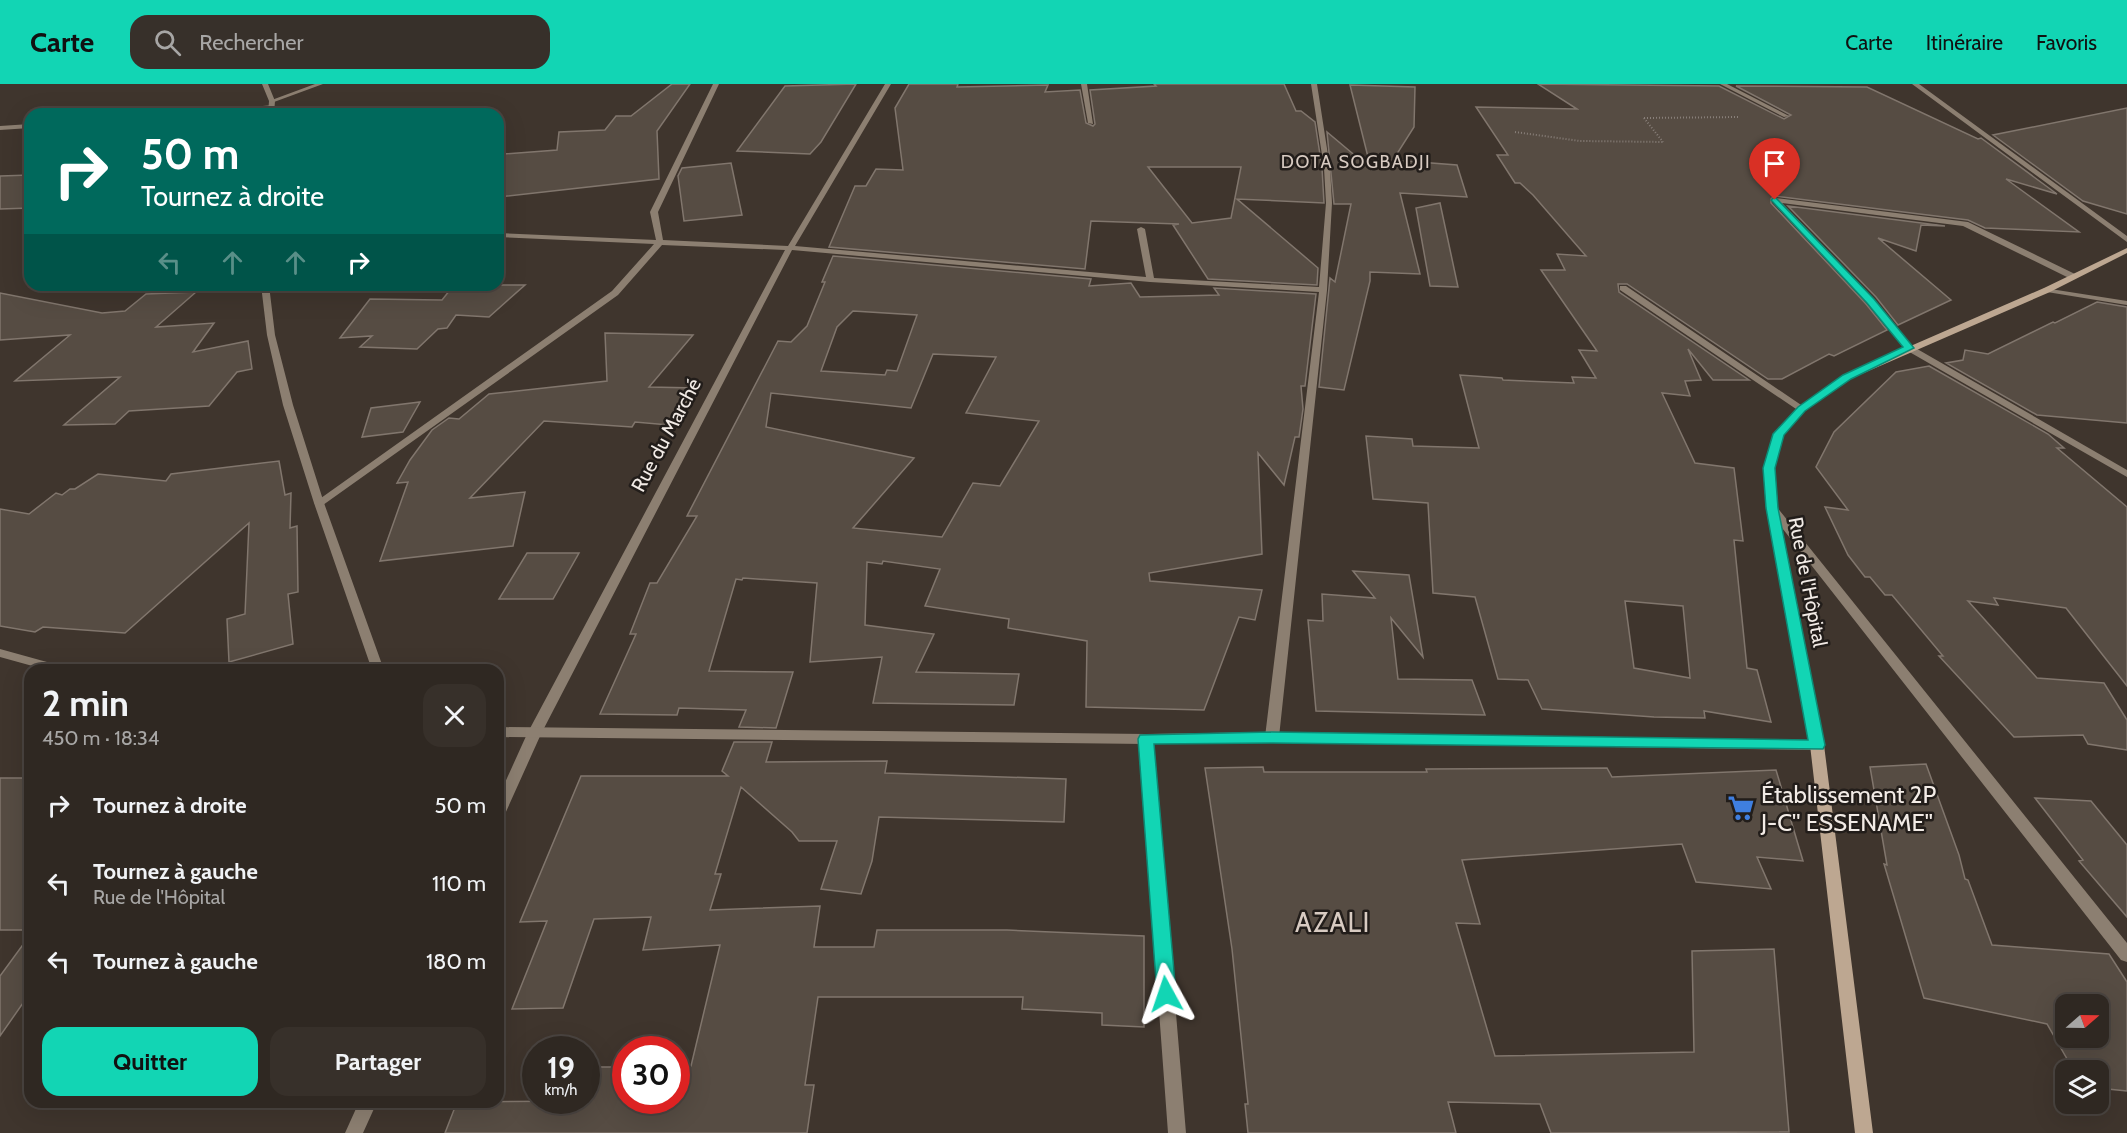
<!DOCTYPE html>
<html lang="fr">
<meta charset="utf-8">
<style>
:root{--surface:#2f2822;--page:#37302a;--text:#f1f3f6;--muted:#a7a6a5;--line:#4a4440;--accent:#12d5b4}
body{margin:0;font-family:Cabin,sans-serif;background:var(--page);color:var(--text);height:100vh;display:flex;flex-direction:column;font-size:22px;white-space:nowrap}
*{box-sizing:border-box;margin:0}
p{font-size:20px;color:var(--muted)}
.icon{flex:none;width:33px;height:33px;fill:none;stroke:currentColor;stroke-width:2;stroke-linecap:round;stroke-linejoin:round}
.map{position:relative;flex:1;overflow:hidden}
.panel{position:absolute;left:24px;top:580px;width:480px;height:444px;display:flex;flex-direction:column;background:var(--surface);border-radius:18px;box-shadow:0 6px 24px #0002,0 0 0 2px var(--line)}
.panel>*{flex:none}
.guide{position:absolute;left:24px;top:24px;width:480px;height:183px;border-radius:18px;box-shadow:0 6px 24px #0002,0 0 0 2px var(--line);background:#00695c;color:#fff;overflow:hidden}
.needle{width:39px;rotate:70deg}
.tools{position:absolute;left:2055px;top:910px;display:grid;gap:12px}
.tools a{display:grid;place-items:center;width:54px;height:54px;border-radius:12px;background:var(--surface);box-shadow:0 6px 24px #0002,0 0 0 2px var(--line);font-size:30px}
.speed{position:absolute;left:522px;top:952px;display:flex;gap:12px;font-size:30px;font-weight:700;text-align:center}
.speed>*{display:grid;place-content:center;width:78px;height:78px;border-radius:50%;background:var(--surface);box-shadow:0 6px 24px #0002,0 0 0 2px var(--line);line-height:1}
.speed small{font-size:15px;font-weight:400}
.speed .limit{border:9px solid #d22;background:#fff;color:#111}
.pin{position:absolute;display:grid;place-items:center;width:51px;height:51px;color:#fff;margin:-62px -26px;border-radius:50% 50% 50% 0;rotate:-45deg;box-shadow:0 0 6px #0007}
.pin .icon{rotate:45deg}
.me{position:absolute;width:66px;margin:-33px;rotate:355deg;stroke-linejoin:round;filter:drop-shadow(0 0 4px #0008)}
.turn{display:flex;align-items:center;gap:21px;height:126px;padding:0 18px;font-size:27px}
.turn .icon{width:78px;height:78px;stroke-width:2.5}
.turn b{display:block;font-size:42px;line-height:51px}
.lanes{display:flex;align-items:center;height:57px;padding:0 18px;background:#0003;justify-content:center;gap:30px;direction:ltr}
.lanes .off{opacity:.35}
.round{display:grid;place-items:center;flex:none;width:63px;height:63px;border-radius:18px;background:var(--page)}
.overview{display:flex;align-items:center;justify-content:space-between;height:102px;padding:0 18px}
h1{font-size:36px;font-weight:700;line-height:45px}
.primary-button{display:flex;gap:12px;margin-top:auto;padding:12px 18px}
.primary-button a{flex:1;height:69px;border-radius:18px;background:var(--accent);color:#111;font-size:24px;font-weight:700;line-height:69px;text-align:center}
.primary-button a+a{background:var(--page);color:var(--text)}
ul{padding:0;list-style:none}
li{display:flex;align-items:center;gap:18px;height:78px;padding:0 18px}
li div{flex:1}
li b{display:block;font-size:22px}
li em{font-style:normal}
header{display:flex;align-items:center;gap:36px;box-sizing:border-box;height:84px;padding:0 30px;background:var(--accent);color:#111}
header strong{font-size:28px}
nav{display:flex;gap:33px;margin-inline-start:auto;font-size:21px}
.search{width:420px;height:54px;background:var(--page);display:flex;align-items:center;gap:15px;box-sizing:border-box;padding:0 21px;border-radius:18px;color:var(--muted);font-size:22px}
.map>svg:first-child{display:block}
.building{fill:#564c43;stroke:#81766d;stroke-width:1.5;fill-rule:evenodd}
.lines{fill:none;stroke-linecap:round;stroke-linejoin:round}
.path{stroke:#887f79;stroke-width:2;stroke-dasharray:1 2;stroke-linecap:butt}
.minor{fill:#8c7f71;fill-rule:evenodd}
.tertiary{fill:#8c7f71;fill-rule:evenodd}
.secondary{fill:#bda791;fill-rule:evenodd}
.route{fill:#12d5b4;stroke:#0c8a75;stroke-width:1.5}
.labels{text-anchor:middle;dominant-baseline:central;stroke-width:5;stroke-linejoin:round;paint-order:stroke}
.far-quarter-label{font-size:18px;letter-spacing:1.5px;fill:#d8cbc2;stroke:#221d1a}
.street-label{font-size:20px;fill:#f2ebe6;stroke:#221d1a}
.near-poi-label{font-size:24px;fill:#f2ebe6;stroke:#221d1a;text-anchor:start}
.near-quarter-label{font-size:27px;letter-spacing:1.5px;fill:#d8cbc2;stroke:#221d1a}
</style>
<header>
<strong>Carte</strong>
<div class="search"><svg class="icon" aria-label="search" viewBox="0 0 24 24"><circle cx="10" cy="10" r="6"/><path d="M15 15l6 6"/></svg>Rechercher</div>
<nav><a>Carte</a><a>Itinéraire</a><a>Favoris</a></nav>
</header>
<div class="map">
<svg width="2127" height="1049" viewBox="0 0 2127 1049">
<rect width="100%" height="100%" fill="#3f352d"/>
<path class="building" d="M672,0H690L657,47L659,95L498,113V91L503,70L557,66L559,48L605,46L616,32H631Z
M856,0L821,58L810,70L737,67L785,2Z
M909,0H958L957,3L1048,1L1045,8L1080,6L1086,39L1093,42L1095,40L1090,6L1156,2L1154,0H1284L1296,27H1301L1315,38L1322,84L1324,119L1237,115L1318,184L1317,201L1208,195L1173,141L1179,140L1091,137L1085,185L829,163L855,102H866L876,85L903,86L895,24ZM1148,83H1241L1231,134L1192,139Z
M1538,0L1719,2L1784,35L1791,31L1736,2L1867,3L1978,55L1981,54L2057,110L2006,95L2079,148L1985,144L1968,136L1774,112L1771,115V119L1866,220L1887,246L1834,272L1829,270L1782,295H1768L1627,200H1618L1619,208L1749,296H1713L1688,265L1701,296L1685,297L1690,312L1662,309L1695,379L1734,384L1743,457L1734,456L1747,584L1757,586L1771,638L1704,627L1705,634L1654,633L1542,625L1528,596L1498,595L1475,513L1433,509L1428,419L1373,415L1366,352L1412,355L1413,362L1479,364L1460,291L1502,294L1503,296L1574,299L1572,293L1596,294L1579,266L1597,267L1541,186H1565L1557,170L1586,172L1533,111L1520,99H1515L1497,71H1508L1476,23L1577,25ZM1625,517L1683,522L1690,594L1634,584Z
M1350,1L1415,3L1414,43L1393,76L1457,81L1467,113L1400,109L1420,190L1370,188V197L1344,306L1319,303L1330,194L1335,198L1351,120H1334L1327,48L1371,85Z
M2127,24V130L2083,117L1993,51Z
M731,79L742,131L684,137L678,92L682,84Z
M30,91V124L0,125V92Z
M1440,119L1458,203L1430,202L1416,124Z
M1788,122L1945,142L1921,141L1916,167L1878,154L1951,216L1898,241L1876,213Z
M833,172L1091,195L1089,202L1131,199L1140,213L1219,211L1214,204L1316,210L1305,302H1301L1303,325L1299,353H1295L1284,401L1258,369L1262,470L1149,489L1150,497L1262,506L1255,536L1239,533L1204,626L1086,623L1087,557L1008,544L1009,535L925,522L940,485L883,477L882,480L867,478L865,541L934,550L916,588L1019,590L1014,621L873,619L882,573L810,578L817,499L743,494L742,496L736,495L709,587L793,588L776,644L739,643L746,626L679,624L677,631L600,630L636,550H630L650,499H657L697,432H687L778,257L791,258L807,242L825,198H822ZM853,227L917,231L897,287L887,286L885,291L821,287L837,243ZM933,270L996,273L966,329L1039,337L1000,402L973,399L942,453L853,444L914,374L766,343L771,309L911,324Z
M454,201H525L489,233L456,231L447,244L438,245L417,265L360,263L372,252L340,254L370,215L442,216Z
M196,208L156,243L214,239L193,268L248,257L252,285L237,288L209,322L129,327L115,340L64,341L120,293L15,297L70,251L0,256V209L102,229L125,227L146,210Z
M2097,218L2127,223V339L2037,331L1946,279L1963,276L1965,266L1988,270L2053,238L2055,239Z
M605,249L693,251L649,303L697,304L669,341L635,338L632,343L544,337L470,414L525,408L513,462L380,477L408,398L397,399L410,376L432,346L449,334L459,335L489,310L607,297Z
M1929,282L2048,350L2064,364H2057L2127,423V602L2066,524L1994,514L1998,521L1968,517L2037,594L2104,599L2127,636V666L2088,660L2083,651L2014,653L1939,572H1943L1892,511H1885L1870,493H1865L1848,471L1825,423L1848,426L1816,383L1834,348L1896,288Z
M420,318L403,348L362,353L371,324Z
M279,377L285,411L291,409L290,444L297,442L298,508L288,510L293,560L229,578L227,535L245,530L249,439L125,549L43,543L35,548L0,542V425L29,430L56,409L62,411L70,405H75L98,390L166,397L171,390Z
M527,469H579L553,515H499Z
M1353,487L1409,491L1423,573L1391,534L1398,595L1472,596L1485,631L1316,627L1308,536L1323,537L1322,510L1375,514Z
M734,658H772L766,678L887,677L885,689L1066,695L1064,738L879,733L872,777L861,810L821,805L837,757H799L792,748L741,703L715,790H721L710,826L820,822L814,863H874L877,846H1007L1144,852V943L1102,941V929L1022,925L1023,913H818L805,1001H814L807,1049H445L457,1018L586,1017V983H626V1017H676V983L691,982L720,861L643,866L651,833L594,835L563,924L512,925L547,837L520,838L581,692H728L722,687Z
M1926,680L1959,771L1965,795L1968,796L1992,861L2109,870L2127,898V1007L2098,1004V987H2074L2047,940L1924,914L1884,780L1887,781L1870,683ZM2066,921H2098V954H2066Z
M1263,683L1264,688H1427L1426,685L1607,684L1612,693L1776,686L1803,777L1757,773L1771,805L1696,798L1682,760L1462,776L1480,840L1456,839L1495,972L1694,968L1692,867L1774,865L1789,1048L1551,1049L1540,1020L1448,1018L1456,1049H1248L1245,1020H1248L1232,865L1205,684Z
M0,694H30V846H0Z
M2035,714L2091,717L2127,761V833L2079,777L2083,776Z
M30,851V909L0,952V892Z"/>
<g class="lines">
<path class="path" d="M1644,34L1740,33
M1644,34L1663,58
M1515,48L1580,57L1664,58"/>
<path class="minor" d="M315,0H323L274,18L269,17Z
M713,0H719L658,128L663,156L788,162L885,0H891L795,162L1146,193L1137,145L1141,143L1145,145L1154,194L1319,203L1326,119L1324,84L1311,0H1317L1330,84L1332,119L1327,206L1279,653L1277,656H1267L1265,653L1319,208L1150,198L792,166L541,650L505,730L503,734L498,735V714L527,650L785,166L662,161L618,211L323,421L319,422L314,419L612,207L654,160L498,153V149L656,156L650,128Z
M1081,0H1087L1093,40L1088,39Z
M1720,0H1727L1789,32L1784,33Z
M1912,0H1919L2127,152V158Z
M274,21L272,24L194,30H169Z
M30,40V44L0,46V42Z
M1775,114L1968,138L2075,190V194H2069L1963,142L1782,119L1874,215L1912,262L2127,386V393L1906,266L1868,219L1773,117V115Z
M1620,202H1626L1807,325L1805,327H1799L1620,206Z
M2044,204L2127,217V221L2047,208L2043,206Z
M1772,421L1776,422L2127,859V878L2121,876L1768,426L1767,424L1768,422Z
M0,565L65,583L66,586H47L0,573Z
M1146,650L1151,652L1153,655L1186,1049H1168L1139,655L1141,652Z
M359,1018H377L363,1049H345Z"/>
<path class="tertiary" d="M262,0H268L275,17L274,30H268L269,17Z
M261,201H269L275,251L293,321L324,419L384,586H372L314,419L283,321L267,251Z
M498,643L1146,650L1272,648L1817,656L1822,658L1824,661L1822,664L1817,666L1272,658L1146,660L498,653Z"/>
<path class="secondary" d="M2127,164V169L2050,208L1850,295L1805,327L1784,351L1774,384L1777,424L1824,661L1873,1049H1855L1810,661L1767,424L1764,384L1774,350L1799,323L1844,291L2044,204Z"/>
</g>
<path class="route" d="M1775,113L1874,215L1914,264L1851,295L1805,327L1784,351L1775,384L1778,424L1825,661L1823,665L1272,659L1154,660L1176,910L1173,916L1166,918L1159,916L1157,910L1138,655L1140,651L1272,648L1808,656L1766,424L1763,384L1773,350L1798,323L1843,291L1903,263L1867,219L1772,117L1771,116Z"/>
<defs>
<g id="supermarket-bare" transform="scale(2.07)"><path d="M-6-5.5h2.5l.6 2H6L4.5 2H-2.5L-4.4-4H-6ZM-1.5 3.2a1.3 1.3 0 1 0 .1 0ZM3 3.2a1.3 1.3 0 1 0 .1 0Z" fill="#3f7fe0" stroke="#221d1a" stroke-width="2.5" paint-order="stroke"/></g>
</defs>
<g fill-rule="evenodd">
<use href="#supermarket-bare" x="1741" y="724"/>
</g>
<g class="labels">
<g class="far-quarter-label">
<text x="1356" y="78">DOTA SOGBADJI</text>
</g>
<g class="street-label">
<text transform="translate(666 351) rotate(-62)">Rue du Marché</text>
<text transform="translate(1808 498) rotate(79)">Rue de l'Hôpital</text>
</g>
<g class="near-poi-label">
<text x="1761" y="710">Établissement 2P<tspan x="1761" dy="28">J-C'' ESSENAME''</tspan></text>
</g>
<g class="near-quarter-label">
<text x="1333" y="838">AZALI</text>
</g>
</g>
</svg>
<div class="tools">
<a><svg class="needle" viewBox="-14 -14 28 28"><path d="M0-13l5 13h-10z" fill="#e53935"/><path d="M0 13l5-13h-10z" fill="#a7a6a5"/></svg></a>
<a><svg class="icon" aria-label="layers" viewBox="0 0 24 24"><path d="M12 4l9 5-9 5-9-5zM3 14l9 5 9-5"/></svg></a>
</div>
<div class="speed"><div>19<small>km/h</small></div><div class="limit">30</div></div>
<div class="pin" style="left:1775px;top:116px;background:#d93025"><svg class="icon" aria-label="arrive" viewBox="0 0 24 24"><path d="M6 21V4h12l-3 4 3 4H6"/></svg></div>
<svg class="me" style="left:1166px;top:910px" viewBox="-20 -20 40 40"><path d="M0-17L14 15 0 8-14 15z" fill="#12d5b4" stroke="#fff" stroke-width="4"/></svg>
<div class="guide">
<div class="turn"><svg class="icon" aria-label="right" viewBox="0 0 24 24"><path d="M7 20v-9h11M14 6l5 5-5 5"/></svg><div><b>50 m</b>Tournez à droite</div></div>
<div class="lanes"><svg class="icon off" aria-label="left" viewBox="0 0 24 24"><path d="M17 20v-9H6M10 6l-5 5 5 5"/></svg><svg class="icon off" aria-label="ahead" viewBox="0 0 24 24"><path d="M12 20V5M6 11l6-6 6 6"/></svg><svg class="icon off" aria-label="ahead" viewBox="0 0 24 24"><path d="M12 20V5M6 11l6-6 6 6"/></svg><svg class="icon" aria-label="right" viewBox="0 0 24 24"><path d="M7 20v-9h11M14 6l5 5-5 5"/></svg></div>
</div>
<section class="panel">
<div class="overview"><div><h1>2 min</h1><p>450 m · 18:34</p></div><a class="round"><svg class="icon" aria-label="close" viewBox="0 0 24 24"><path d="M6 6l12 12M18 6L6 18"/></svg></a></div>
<ul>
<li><svg class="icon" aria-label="right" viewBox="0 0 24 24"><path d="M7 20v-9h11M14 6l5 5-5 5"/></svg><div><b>Tournez à droite</b></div><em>50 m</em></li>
<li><svg class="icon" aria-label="left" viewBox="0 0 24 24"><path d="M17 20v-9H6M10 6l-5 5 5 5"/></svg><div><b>Tournez à gauche</b><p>Rue de l'Hôpital</p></div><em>110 m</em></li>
<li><svg class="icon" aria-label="left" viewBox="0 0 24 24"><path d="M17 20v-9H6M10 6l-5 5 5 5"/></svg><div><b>Tournez à gauche</b></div><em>180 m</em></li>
</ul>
<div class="primary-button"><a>Quitter</a><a>Partager</a></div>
</section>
</div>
